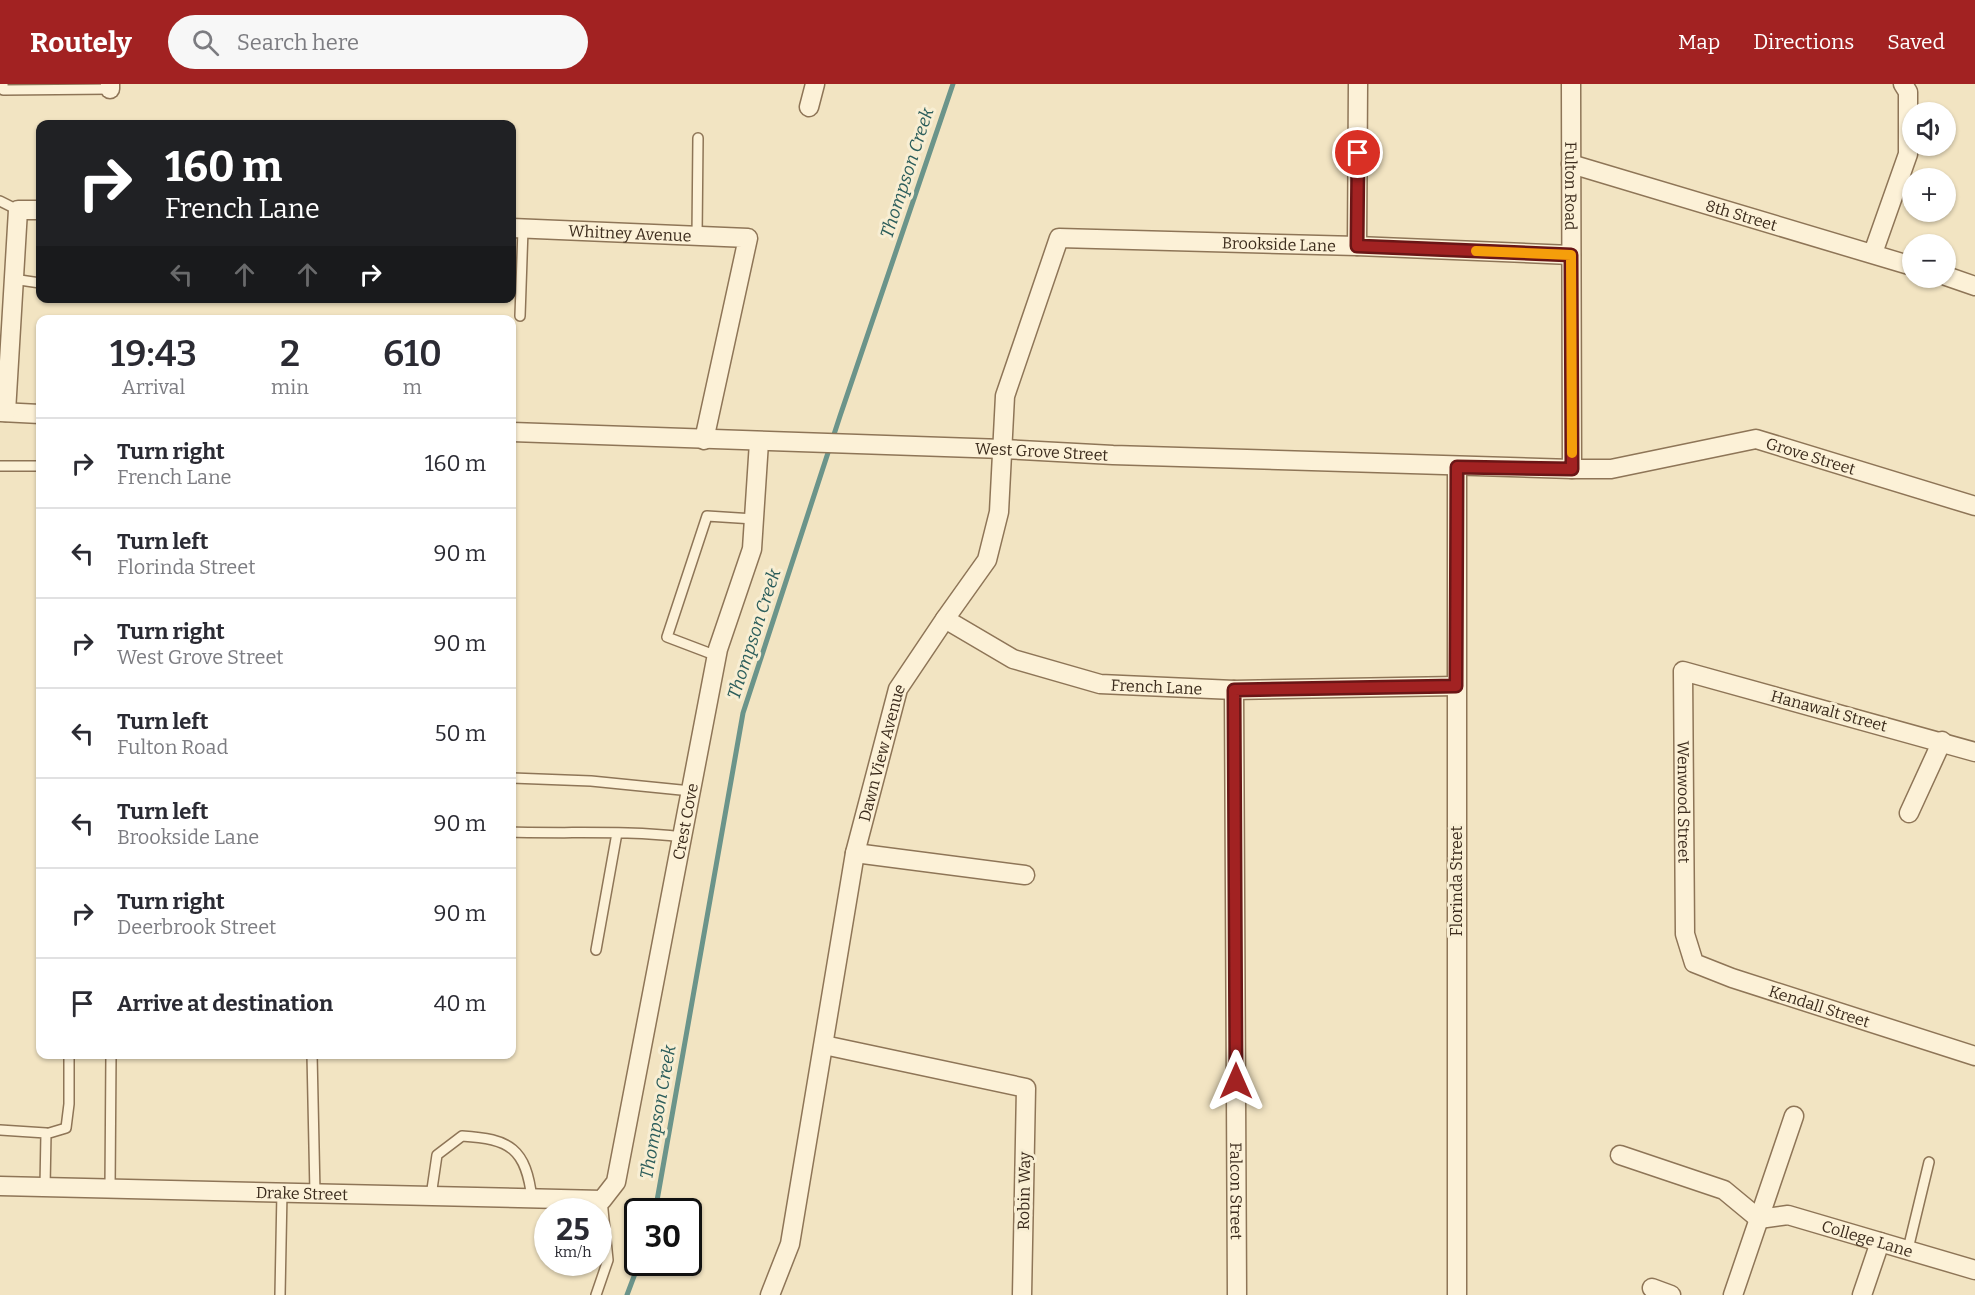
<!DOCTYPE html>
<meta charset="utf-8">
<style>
:root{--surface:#fff;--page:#f7f7f7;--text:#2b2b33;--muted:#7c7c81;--line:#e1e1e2;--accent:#a22222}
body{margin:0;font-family:Bitter,serif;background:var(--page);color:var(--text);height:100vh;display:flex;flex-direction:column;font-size:22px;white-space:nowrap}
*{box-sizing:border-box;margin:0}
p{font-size:20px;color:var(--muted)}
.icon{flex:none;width:33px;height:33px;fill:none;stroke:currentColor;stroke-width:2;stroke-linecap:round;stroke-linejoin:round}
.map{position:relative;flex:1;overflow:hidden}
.details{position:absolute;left:36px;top:231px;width:480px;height:744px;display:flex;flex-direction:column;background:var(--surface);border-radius:12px;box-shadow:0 2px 4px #0004}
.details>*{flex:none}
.guide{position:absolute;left:36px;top:36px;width:480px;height:183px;border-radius:12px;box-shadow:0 2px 4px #0004;background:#202124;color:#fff;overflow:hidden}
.tools{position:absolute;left:1902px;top:18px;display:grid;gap:12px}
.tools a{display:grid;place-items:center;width:54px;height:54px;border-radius:50%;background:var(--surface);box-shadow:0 2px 4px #0004;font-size:30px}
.speed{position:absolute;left:534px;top:1114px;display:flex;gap:12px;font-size:30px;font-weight:700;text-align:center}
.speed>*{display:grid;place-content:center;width:78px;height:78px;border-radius:50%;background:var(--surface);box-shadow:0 2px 4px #0004;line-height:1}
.speed small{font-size:15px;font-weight:400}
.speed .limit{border:3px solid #111;border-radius:9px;background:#fff;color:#111}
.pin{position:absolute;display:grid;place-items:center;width:51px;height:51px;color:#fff;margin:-26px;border:3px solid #fff;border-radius:50%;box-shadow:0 2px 6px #0007}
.me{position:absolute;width:66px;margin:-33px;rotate:0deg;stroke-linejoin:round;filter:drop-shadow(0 0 4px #0008)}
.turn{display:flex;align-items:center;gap:21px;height:126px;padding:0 30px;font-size:27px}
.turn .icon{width:78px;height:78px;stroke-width:2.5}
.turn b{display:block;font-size:42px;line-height:51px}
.lanes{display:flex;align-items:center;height:57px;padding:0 30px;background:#0003;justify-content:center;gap:30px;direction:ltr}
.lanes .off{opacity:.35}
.eta{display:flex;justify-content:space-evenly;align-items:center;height:102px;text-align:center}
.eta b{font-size:36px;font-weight:600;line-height:42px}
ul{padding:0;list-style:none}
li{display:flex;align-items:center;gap:18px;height:90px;padding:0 30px;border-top:2px solid var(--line)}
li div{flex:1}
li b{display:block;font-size:22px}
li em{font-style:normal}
header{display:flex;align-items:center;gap:36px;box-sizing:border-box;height:84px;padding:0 30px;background:var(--accent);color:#fff}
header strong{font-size:28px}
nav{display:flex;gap:33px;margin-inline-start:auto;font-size:21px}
.search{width:420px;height:54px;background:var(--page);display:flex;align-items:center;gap:15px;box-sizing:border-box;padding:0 21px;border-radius:33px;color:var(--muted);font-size:22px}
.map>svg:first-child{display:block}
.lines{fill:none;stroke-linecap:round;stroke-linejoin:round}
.stream{stroke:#6b948a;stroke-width:5}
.service-casing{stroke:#8e7557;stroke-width:12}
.minor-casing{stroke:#8e7557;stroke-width:21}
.service{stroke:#fcf1d7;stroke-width:9}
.minor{stroke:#fcf1d7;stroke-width:18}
.route-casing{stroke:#691616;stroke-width:15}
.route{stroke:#a22222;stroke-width:10}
.slow{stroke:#f59e0b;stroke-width:10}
.labels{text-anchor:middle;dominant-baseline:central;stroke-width:6;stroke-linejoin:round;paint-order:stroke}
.street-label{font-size:16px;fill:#3c2c1d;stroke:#f8eed3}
.water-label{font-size:18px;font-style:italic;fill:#2b5d5b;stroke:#f8eed3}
</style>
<header>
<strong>Routely</strong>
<div class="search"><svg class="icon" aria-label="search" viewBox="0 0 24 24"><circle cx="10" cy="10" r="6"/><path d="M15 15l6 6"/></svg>Search here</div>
<nav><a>Map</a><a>Directions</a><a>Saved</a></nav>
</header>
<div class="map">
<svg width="1975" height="1211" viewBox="0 0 1975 1211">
<rect width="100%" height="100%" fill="#f2e4c2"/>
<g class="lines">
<path class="stream" d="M655,1128L743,629L840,332L953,0
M627,1211L639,1179"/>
<g class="service-casing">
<path id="service" d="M3,0V6L110,5
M0,117L18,126
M697,152L698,54
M13,195L40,199
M520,232L523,145
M0,382H40
M717,572L667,553L707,432L754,435
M512,694L591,697L691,707
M512,748C569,750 626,746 682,753
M596,866L617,749
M312,970L315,1109
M0,1046L46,1049L45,1103
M46,1050L66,1044L69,1020V970
M110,1105L111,970
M431,1112L437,1071L462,1052C510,1055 526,1064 532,1115
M1908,1165L1929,1078
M280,1211L282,1108
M596,1211L608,1176L602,1116"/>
</g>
<g class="minor-casing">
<g id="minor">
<path d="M110,0V5"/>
<path id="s1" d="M1571,0L1572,385"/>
<path d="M809,23L815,0"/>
<path id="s2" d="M1571,80L1912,182"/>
<path id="s3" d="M512,144L748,154L704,356"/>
<path d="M1357,162L1358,0"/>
<path d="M1873,169L1908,70V8L1903,0"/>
<path d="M1946,192L1975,202"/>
<path d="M0,328L40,330"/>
<path d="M6,328L18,126H40"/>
<path id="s4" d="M512,348L1003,365L1113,371L1572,385H1611L1756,355L1975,422"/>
<path id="s5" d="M945,535L1013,575L1100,600L1234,606L1456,602"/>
<path id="s6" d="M1234,606L1237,1211"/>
<path id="s7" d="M1975,668L1683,587L1685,850L1694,879L1732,894L1975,972"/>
<path d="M1909,729L1942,657"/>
<path d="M855,769L1025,791"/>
<path d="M824,961L1026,1004L1022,1211"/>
<path d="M1620,1071L1724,1106L1759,1135"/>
<path id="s8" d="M0,1102L602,1116L616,1098L718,565L752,465L759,358"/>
<path id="s9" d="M1759,1135L1788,1131L1975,1186"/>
<path d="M1652,1204L1671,1211"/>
<path id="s10" d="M770,1211L790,1160L855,769L898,605L945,535L987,476L999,428L1005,312L1059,154L1357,162L1571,171"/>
<path d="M1457,1211V383"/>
<path d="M1733,1211L1794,1032"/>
<path d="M1862,1211L1880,1158"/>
</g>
</g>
<use href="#service" class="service"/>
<use href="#minor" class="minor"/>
</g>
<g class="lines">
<g class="route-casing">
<path id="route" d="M1236,997L1234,606L1456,602L1457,383L1572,385L1571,171L1357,162L1358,69"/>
</g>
<use href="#route" class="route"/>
<path class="slow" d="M1476,167L1571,171L1572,369"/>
</g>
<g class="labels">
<g class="street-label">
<text stroke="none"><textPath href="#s1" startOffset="102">Fulton Road</textPath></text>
<text stroke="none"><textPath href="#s2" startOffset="178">8th Street</textPath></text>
<text stroke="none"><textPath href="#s3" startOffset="118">Whitney Avenue</textPath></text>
<text stroke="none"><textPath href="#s10" startOffset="1330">Brookside Lane</textPath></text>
<text stroke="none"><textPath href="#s4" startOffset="530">West Grove Street</textPath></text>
<text stroke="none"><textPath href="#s4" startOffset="1305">Grove Street</textPath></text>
<text stroke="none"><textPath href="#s5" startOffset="226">French Lane</textPath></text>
<text transform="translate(1829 627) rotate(15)">Hanawalt Street</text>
<text stroke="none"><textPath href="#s10" startOffset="555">Dawn View Avenue</textPath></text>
<text stroke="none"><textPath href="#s7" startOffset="434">Wenwood Street</textPath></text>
<text stroke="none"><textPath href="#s8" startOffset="992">Crest Cove</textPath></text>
<text transform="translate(1456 797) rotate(-90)">Florinda Street</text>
<text stroke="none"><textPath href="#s7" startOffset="729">Kendall Street</textPath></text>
<text stroke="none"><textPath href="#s6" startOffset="501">Falcon Street</textPath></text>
<text transform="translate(1024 1107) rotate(-89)">Robin Way</text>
<text stroke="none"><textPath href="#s8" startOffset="302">Drake Street</textPath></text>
<text stroke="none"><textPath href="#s9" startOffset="112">College Lane</textPath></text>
</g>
<g class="water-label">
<text transform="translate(907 89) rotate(-72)">Thompson Creek</text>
<text transform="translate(754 550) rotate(-72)">Thompson Creek</text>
<text transform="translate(658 1028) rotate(-80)">Thompson Creek</text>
</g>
</g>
</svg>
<div class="tools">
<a><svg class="icon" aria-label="sound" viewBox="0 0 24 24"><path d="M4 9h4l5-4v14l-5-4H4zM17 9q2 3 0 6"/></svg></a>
<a>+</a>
<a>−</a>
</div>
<div class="speed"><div>25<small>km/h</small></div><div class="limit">30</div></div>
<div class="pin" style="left:1358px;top:69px;background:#d93025"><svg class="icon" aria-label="arrive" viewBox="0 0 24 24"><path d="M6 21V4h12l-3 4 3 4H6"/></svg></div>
<svg class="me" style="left:1236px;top:997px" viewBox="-20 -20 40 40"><path d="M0-17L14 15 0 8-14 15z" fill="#a22222" stroke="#fff" stroke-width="4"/></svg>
<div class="guide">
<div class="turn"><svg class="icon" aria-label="right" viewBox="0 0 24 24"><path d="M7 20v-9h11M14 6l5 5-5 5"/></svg><div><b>160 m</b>French Lane</div></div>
<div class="lanes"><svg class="icon off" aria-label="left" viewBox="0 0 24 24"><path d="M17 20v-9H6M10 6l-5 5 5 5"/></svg><svg class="icon off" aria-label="ahead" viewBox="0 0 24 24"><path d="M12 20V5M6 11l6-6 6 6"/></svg><svg class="icon off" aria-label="ahead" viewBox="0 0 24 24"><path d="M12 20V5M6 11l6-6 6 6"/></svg><svg class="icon" aria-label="right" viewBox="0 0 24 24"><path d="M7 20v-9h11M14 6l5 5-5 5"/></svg></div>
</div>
<section class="details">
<div class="eta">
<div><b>19:43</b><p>Arrival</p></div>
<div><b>2</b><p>min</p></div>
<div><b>610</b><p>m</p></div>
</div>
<ul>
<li><svg class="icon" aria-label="right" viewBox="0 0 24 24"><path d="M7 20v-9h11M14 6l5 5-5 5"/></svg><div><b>Turn right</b><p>French Lane</p></div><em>160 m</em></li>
<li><svg class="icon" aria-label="left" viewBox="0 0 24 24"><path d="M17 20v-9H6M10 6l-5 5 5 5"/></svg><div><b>Turn left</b><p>Florinda Street</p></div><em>90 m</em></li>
<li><svg class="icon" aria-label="right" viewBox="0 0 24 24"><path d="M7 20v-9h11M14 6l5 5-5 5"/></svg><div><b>Turn right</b><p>West Grove Street</p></div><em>90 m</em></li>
<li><svg class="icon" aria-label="left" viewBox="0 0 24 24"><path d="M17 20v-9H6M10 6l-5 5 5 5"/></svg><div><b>Turn left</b><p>Fulton Road</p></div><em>50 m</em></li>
<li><svg class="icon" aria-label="left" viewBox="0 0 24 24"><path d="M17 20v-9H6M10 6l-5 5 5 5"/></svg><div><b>Turn left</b><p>Brookside Lane</p></div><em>90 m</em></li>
<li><svg class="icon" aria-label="right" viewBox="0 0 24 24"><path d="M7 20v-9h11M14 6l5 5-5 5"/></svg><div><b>Turn right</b><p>Deerbrook Street</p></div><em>90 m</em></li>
<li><svg class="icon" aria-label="arrive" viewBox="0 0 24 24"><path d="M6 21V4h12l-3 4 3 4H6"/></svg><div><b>Arrive at destination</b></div><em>40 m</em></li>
</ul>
</section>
</div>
